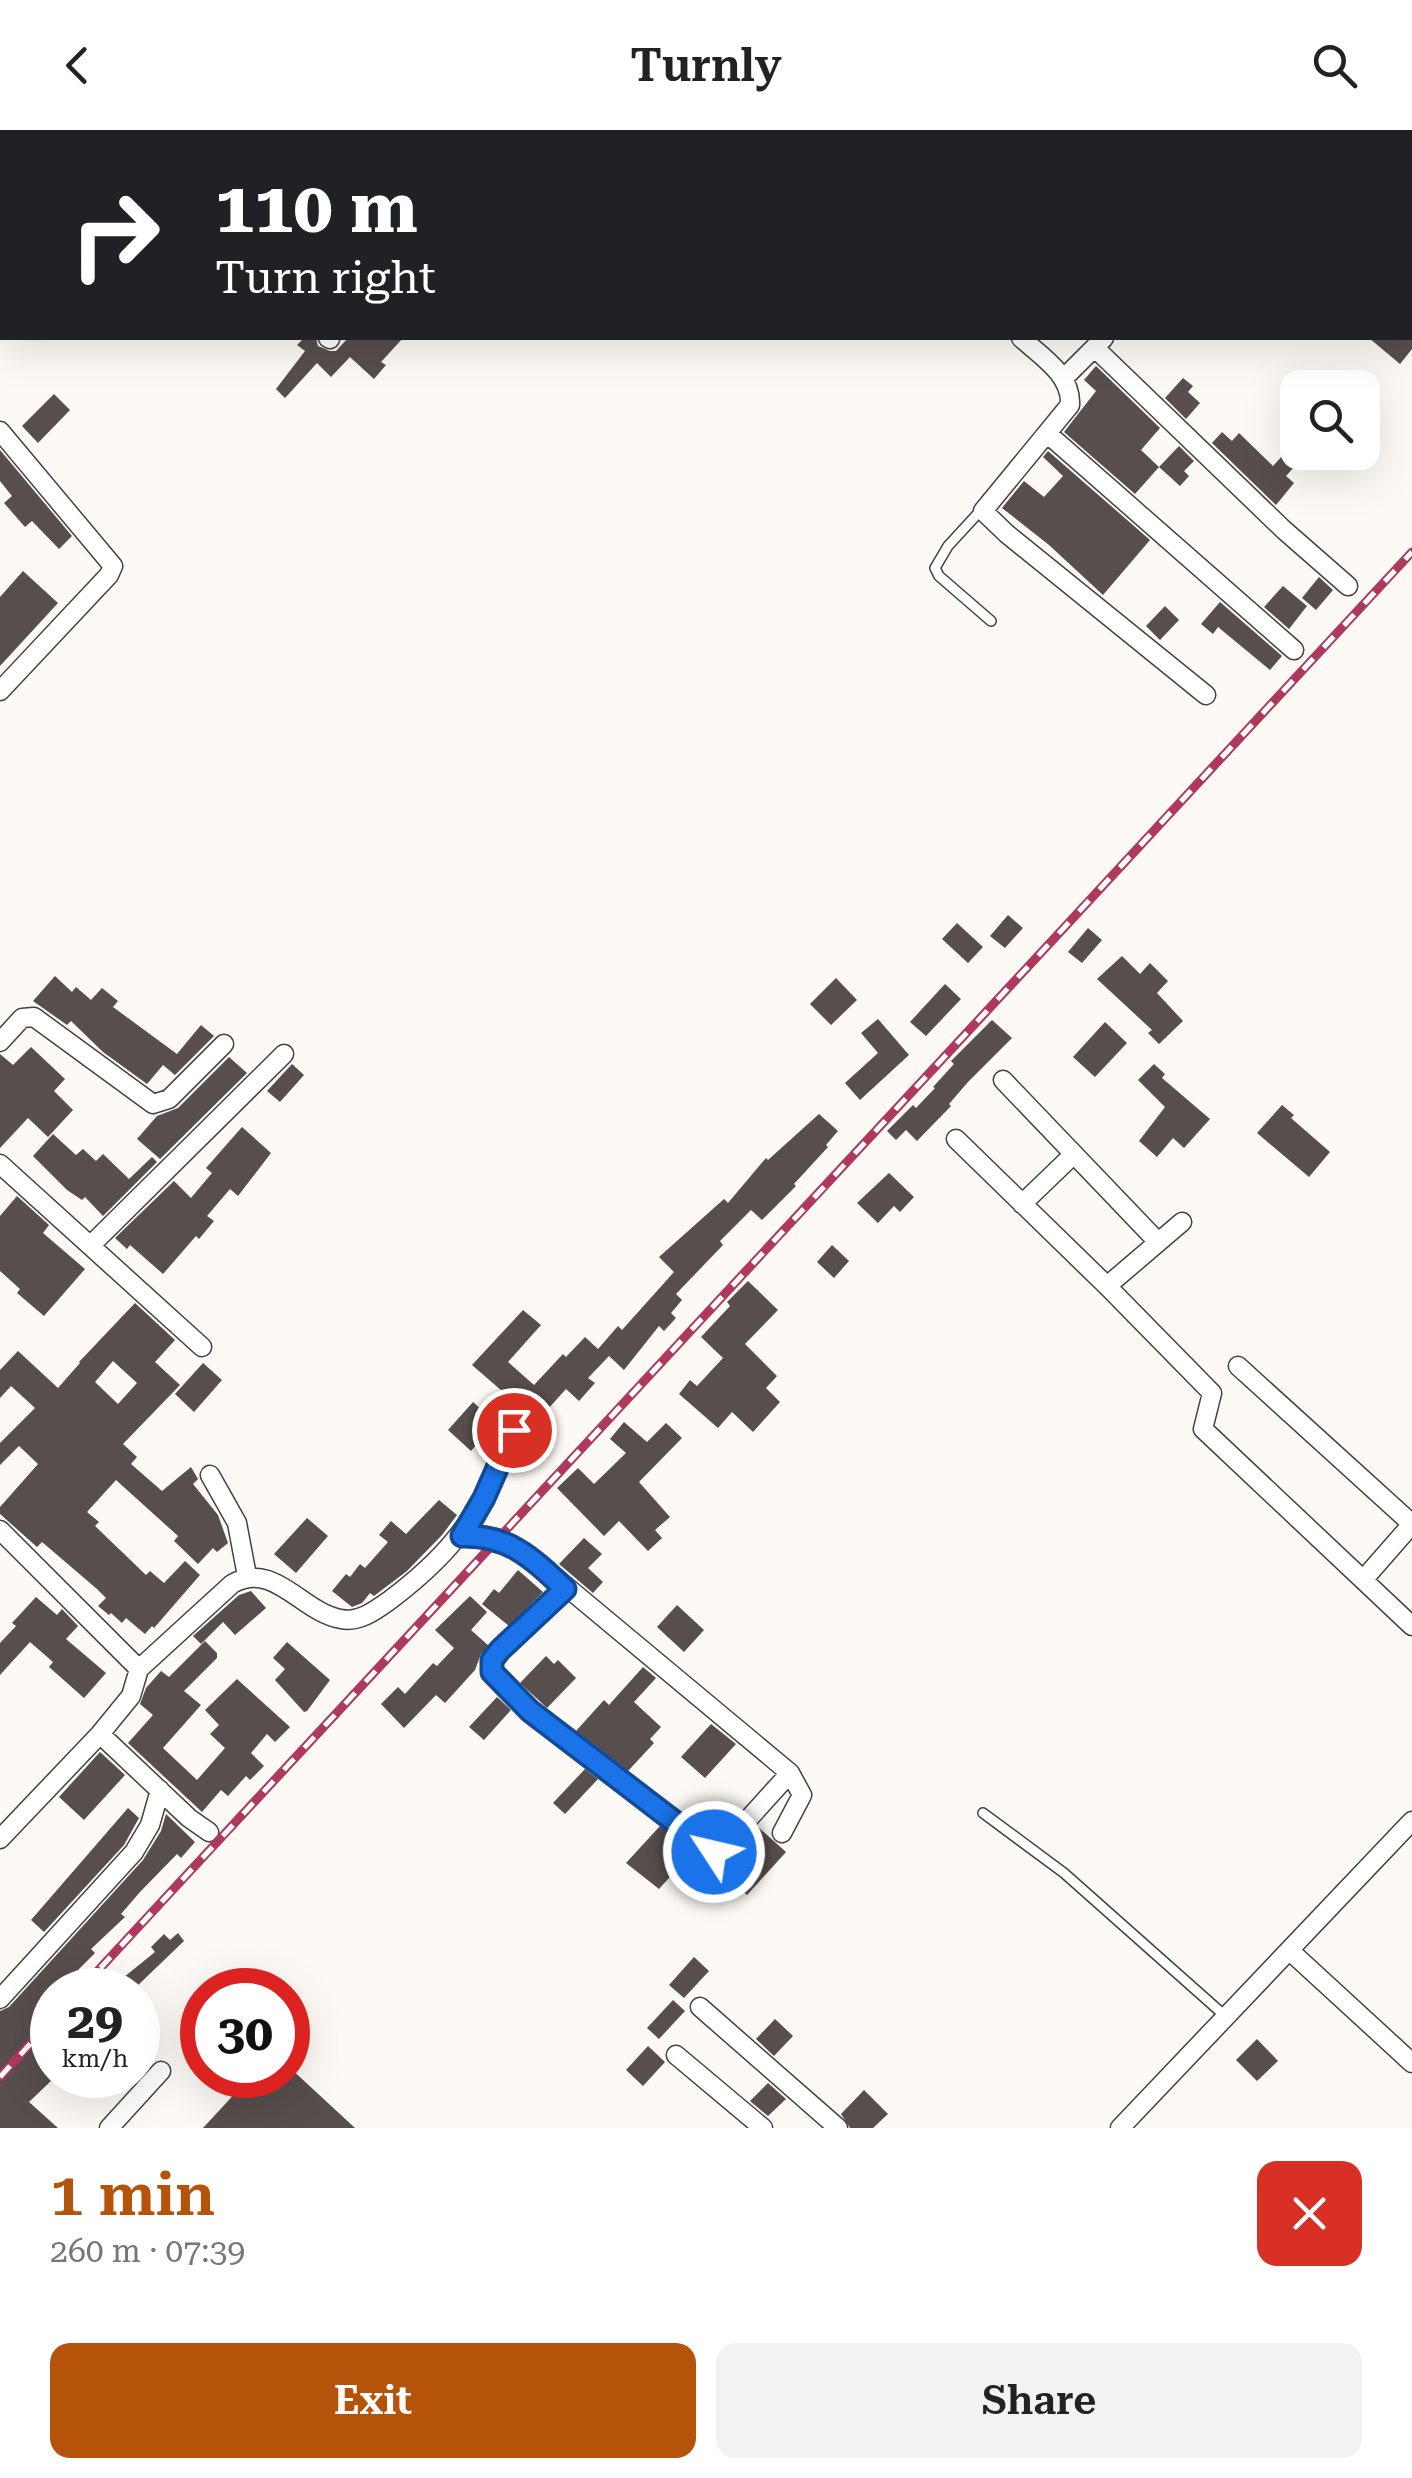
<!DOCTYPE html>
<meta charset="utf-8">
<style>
:root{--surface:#fff;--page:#f2f2f2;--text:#222;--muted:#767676;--accent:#b45309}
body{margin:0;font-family:"Roboto Serif",serif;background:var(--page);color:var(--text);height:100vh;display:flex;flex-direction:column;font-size:38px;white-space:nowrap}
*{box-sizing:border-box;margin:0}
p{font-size:32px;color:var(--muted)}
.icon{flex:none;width:55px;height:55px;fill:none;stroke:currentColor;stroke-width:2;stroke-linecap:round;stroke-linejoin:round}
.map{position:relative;height:1998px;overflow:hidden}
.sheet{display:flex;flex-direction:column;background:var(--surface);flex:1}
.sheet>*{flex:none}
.banner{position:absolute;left:0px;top:0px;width:1412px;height:210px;box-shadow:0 10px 40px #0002;background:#202124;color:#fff;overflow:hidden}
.buttons{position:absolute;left:1280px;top:240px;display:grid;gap:20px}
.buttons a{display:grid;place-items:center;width:100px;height:100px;border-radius:20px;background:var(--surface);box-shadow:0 10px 40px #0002;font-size:50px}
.speed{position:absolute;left:30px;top:1838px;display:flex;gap:20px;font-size:50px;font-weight:700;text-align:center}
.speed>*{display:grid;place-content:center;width:130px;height:130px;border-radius:50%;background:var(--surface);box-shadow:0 10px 40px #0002;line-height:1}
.speed small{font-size:25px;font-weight:400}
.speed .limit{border:15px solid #d22;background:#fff;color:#111}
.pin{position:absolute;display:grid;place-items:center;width:85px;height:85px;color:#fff;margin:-42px;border:5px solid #fff;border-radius:50%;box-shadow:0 2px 10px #0007}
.me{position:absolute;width:110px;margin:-55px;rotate:305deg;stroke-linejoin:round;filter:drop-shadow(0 0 8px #0008)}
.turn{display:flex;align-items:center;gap:35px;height:210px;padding:0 50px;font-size:45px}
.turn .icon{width:130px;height:130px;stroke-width:2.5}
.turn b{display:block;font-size:70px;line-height:85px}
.round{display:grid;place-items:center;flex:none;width:105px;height:105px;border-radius:20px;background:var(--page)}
.summary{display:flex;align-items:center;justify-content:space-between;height:170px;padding:0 50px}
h1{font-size:60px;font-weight:600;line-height:75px;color:var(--accent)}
.button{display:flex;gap:20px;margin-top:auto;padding:20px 50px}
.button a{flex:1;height:115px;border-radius:20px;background:var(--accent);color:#fff;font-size:40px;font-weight:600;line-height:115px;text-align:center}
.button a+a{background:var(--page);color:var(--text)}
header{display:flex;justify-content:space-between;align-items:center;height:130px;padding:0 50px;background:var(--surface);font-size:45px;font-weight:600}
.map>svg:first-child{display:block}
.building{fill:#574e4d;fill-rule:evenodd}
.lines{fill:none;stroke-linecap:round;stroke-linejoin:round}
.lane-casing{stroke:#434343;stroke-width:12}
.street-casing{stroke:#434343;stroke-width:21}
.lane{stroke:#fff;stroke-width:9}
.street{stroke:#fff;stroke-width:18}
.rail-casing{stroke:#af385d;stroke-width:9}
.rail{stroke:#fff;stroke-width:5;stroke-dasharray:15;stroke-linecap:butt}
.route-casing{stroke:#114b97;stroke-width:25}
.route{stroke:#1a73e8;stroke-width:18}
</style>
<header><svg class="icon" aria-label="back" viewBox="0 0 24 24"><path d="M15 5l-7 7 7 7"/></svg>Turnly<svg class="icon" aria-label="search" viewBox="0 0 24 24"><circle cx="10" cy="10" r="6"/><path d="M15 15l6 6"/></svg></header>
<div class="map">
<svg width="1412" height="1998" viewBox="0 0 1412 1998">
<rect width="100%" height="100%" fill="#fdf9f4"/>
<path class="building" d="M304,208H316L318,216L330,221H336L348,208H403L381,232L386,235L374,249L350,227L331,247L317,233L285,268L276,259L305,221L297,215Z
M1369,208H1412V219L1400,234Z
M1096,236L1160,298L1141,320L1159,337L1179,316L1194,331L1184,341L1189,346L1180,356L1159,337L1135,364L1064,302L1096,261L1084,250Z
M1183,248L1193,256L1188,262L1200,273L1186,289L1165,268Z
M54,264L70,280L38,313L22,296Z
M1222,302L1232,311L1239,303L1273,336L1293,314L1298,322L1305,325L1286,346L1294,353L1276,375L1212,313Z
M0,320L72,406L59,419L32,391L25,397L4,373L12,366L0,351Z
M1048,321L1150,410L1103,465L1049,415L1002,378L1024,351L1044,367L1063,346L1043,327Z
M23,441L58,473L0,536V467Z
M1319,447L1333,460L1316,480L1302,468Z
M1283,456L1307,476L1289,499L1264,477Z
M1220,472L1282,526L1270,540L1218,497L1213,504L1201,494Z
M1165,476L1179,490L1160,510L1146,496Z
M1008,785L1023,798L1005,818L990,806Z
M957,793L983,817L968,833L942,809Z
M1088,798L1102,810L1082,833L1068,822Z
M1122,826L1140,844L1150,833L1168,851L1157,863L1183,891L1159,914L1148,903L1152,900L1097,849Z
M55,846L72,862L76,857L91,870L102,858L118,871L113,877L177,924L201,895L214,906L175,945L163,935L147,954L103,922L71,891L67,895L33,871Z
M836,848L857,870L831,895L810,874Z
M945,854L961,869L926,906L910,892Z
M878,889L909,925L860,970L845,953L878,923L861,903Z
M992,890L1012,908L968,952L949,974L951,976L917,1011L906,1000L896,1010L887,1001L913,975L916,978L935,958L933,957L954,934L951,931Z
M1105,892L1127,913L1095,947L1073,927Z
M31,917L65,949L54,961L73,980L48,1007L28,988L0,1018V924L13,935Z
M229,927L247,943L160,1029L137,1009L157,986L178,978Z
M292,934L304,945L280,972L267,961Z
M1154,934L1165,944L1162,948L1210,989L1184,1018L1173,1008L1157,1027L1139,1011L1165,977L1138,950Z
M1282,975L1294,985L1291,988L1330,1022L1309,1047L1257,1003Z
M819,984L838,1001L826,1015L828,1017L794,1054L796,1056L762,1090L751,1080L720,1111L723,1115L676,1164L682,1170L671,1183L676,1188L664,1201L659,1196L624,1240L609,1226L588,1248L595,1253L579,1271L566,1259L529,1300L523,1291L507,1280L471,1321L448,1300L473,1272L484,1282L502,1261L472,1235L523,1180L541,1195L508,1232L534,1255L563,1224L566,1227L585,1207L598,1219L618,1196L622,1200L674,1142L659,1127L724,1069L728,1073L766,1028L768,1030Z
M242,997L271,1023L238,1066L230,1059L207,1086L214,1091L199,1109L196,1106L163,1144L130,1115L127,1119L115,1108L174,1051L191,1068L212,1043L206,1038Z
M53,1004L76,1025L83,1019L96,1031L103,1024L129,1049L152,1027L157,1032L103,1086L85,1067L82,1070L67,1060L33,1026Z
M889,1043L914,1067L900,1082L894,1076L878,1093L857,1073Z
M17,1066L49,1095L43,1103L85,1139L44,1186L17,1163L20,1159L0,1141V1086Z
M832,1115L849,1131L834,1148L817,1132Z
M748,1151L778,1180L745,1214L777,1246L766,1258L780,1272L753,1302L732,1282L718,1298L679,1264L690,1250L697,1256L723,1228L701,1207L730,1176L727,1172Z
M135,1173L175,1210L155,1232L180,1255L123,1314L137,1327L131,1334L162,1361L191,1337L198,1349L193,1354L218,1385L228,1413L217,1422L213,1418L198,1434L174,1411L178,1406L116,1350L87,1382L99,1392L95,1396L146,1445L150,1441L164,1453L185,1431L200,1445L154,1498L152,1496L145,1504L126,1488L122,1493L111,1483L109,1485L98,1476L106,1468L97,1459L42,1412L37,1417L0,1384V1377L38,1334L19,1316L0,1335V1313L35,1278L11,1256L0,1268V1240L18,1221L58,1258L80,1233L79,1232ZM113,1231L137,1253L118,1274L95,1252Z
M203,1233L222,1250L194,1282L175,1264Z
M624,1292L647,1312L666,1293L682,1308L639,1352L670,1387L655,1400L662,1408L648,1421L619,1391L604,1406L557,1358L578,1338L594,1354L626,1323L610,1309Z
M439,1370L457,1385L442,1405L407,1441L374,1466L370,1463L362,1473L352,1477L332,1461L346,1444L350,1447L360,1434L365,1438L388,1412L379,1405L391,1391L406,1404Z
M307,1388L328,1406L296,1443L274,1424Z
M584,1408L602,1424L588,1438L603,1452L593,1463L559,1434Z
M518,1440L543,1462L509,1496L482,1474L494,1459L499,1463Z
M251,1461L266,1478L235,1505L223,1492L201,1514L193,1506L239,1465Z
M470,1466L487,1482L471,1500L489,1516L481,1524L475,1540L445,1573L436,1565L404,1598L381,1574L398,1557L405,1564L433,1533L437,1536L454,1518L435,1500Z
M36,1467L57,1485L62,1479L78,1496L66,1509L106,1543L84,1568L49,1537L53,1532L30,1512L0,1545V1513L16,1496L12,1493Z
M677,1475L704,1500L684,1522L657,1497Z
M205,1511L217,1523V1528L184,1561L201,1575L163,1618L197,1650L225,1618L210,1604L219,1595L205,1580L237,1549L290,1597L275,1612L267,1604L251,1623L264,1636L250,1650L246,1646L228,1666L221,1660L202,1682L128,1613L153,1585L140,1574L146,1558L161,1541L169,1547Z
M287,1512L330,1550L307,1581L304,1582L275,1550L285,1539L273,1528Z
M546,1526L554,1534L558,1530L576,1548L547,1578L520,1553Z
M643,1537L656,1548L634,1572L661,1597L650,1609L654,1613L628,1641L576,1601L604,1570L609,1575Z
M497,1567L511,1580L484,1610L469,1597Z
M711,1594L736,1614L705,1648L681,1627Z
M100,1622L125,1645L84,1690L59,1667Z
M585,1639L598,1649L565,1684L553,1673Z
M128,1678L139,1688L124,1715L44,1802L31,1790Z
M166,1684L195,1712L181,1728L177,1724L140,1762L121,1784L125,1787L91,1819L95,1823L76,1842L79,1846L66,1860H52L42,1873L48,1879L40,1887L52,1900V1950L29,1972L58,1998H0V1881L9,1877L143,1730L161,1701Z
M660,1696L672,1705L667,1710L687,1728L659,1759L626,1733Z
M758,1697L786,1722L747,1765L714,1734L732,1726Z
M178,1803L184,1811L133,1860H108L155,1822L151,1817L164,1804L170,1810Z
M694,1827L709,1841L684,1868L669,1855Z
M673,1870L685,1881L659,1909L647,1898Z
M775,1889L793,1906L774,1926L756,1909Z
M1257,1909L1278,1931L1257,1951L1236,1930Z
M648,1916L665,1932L643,1956L626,1940Z
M288,1936L355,1998H203L252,1945H288Z
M768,1953L786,1969L768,1986L750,1971Z
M864,1960L888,1984L873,1998H850L841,1984Z"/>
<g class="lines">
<g class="lane-casing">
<path id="lane" d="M982,379L948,416L935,438L939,446L991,491
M983,1683L1064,1743L1224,1885"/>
</g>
<g class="street-casing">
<path id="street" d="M778,0L781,2
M1172,0L1175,2
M1386,0L1389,2
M188,2L191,0
M1410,19L1412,21
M0,185L2,182
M1410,190L1412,191
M328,208L330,209
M1021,208C1041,226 1072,245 1070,275L983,381L1007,404L1206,565
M1095,218L1284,400L1348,456
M1064,248L1104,208
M0,301L113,436L109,445L0,561
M1049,305L1294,520
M0,912L22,888L34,887L153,974L169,969L224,914
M1003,950L1158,1112
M956,1009L1107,1156
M0,1034L202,1217
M1022,1074L1074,1024
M1182,1092L1107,1156L1212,1263L1203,1299L1412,1496
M91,1115L284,924
M1238,1236L1412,1394
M210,1345L237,1393L247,1446
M0,1400L139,1539
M462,1405L496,1408L532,1428L790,1643L802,1665L782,1703
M1363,1450L1412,1394
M565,1459L492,1530V1542L530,1581L714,1722L723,1717L790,1643
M100,1604L189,1688L209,1702
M0,1709L100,1604L131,1566L139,1539L232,1454C274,1430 301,1482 341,1489C359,1493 376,1480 390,1470C463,1415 479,1381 514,1299
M1290,1821L1412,1933
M0,1869L134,1722L150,1695L160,1660
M700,1877L838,1998
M676,1925L763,1998
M109,1998L161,1941
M1120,1998L1412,1691"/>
</g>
<use href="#lane" class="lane"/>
<use href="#street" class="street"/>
<g class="rail-casing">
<path id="rail" d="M80,1860L1412,422
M0,1947L52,1890"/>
</g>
<use href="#rail" class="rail"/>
</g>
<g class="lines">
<g class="route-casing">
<path id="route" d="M514,1300L484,1368L462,1406C509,1405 532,1428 565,1459L500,1520L492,1530V1542L530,1581L714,1722"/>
</g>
<use href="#route" class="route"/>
</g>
</svg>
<div class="buttons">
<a><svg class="icon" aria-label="search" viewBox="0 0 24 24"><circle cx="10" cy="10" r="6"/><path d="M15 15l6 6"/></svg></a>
</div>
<div class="speed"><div>29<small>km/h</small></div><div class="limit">30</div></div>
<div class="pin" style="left:514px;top:1300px;background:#d93025"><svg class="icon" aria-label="arrive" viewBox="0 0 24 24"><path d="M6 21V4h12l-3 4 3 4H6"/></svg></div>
<svg class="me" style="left:714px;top:1722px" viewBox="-20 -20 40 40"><circle r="17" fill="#1a73e8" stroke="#fff" stroke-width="3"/><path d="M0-11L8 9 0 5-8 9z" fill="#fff"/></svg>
<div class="banner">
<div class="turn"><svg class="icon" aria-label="right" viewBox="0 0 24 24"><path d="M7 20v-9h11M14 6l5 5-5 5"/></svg><div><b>110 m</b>Turn right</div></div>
</div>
</div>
<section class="sheet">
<div class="summary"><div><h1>1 min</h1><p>260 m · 07:39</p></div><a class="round" style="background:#d93025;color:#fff"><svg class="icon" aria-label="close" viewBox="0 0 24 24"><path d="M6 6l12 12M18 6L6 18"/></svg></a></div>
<div class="button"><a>Exit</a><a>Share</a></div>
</section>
